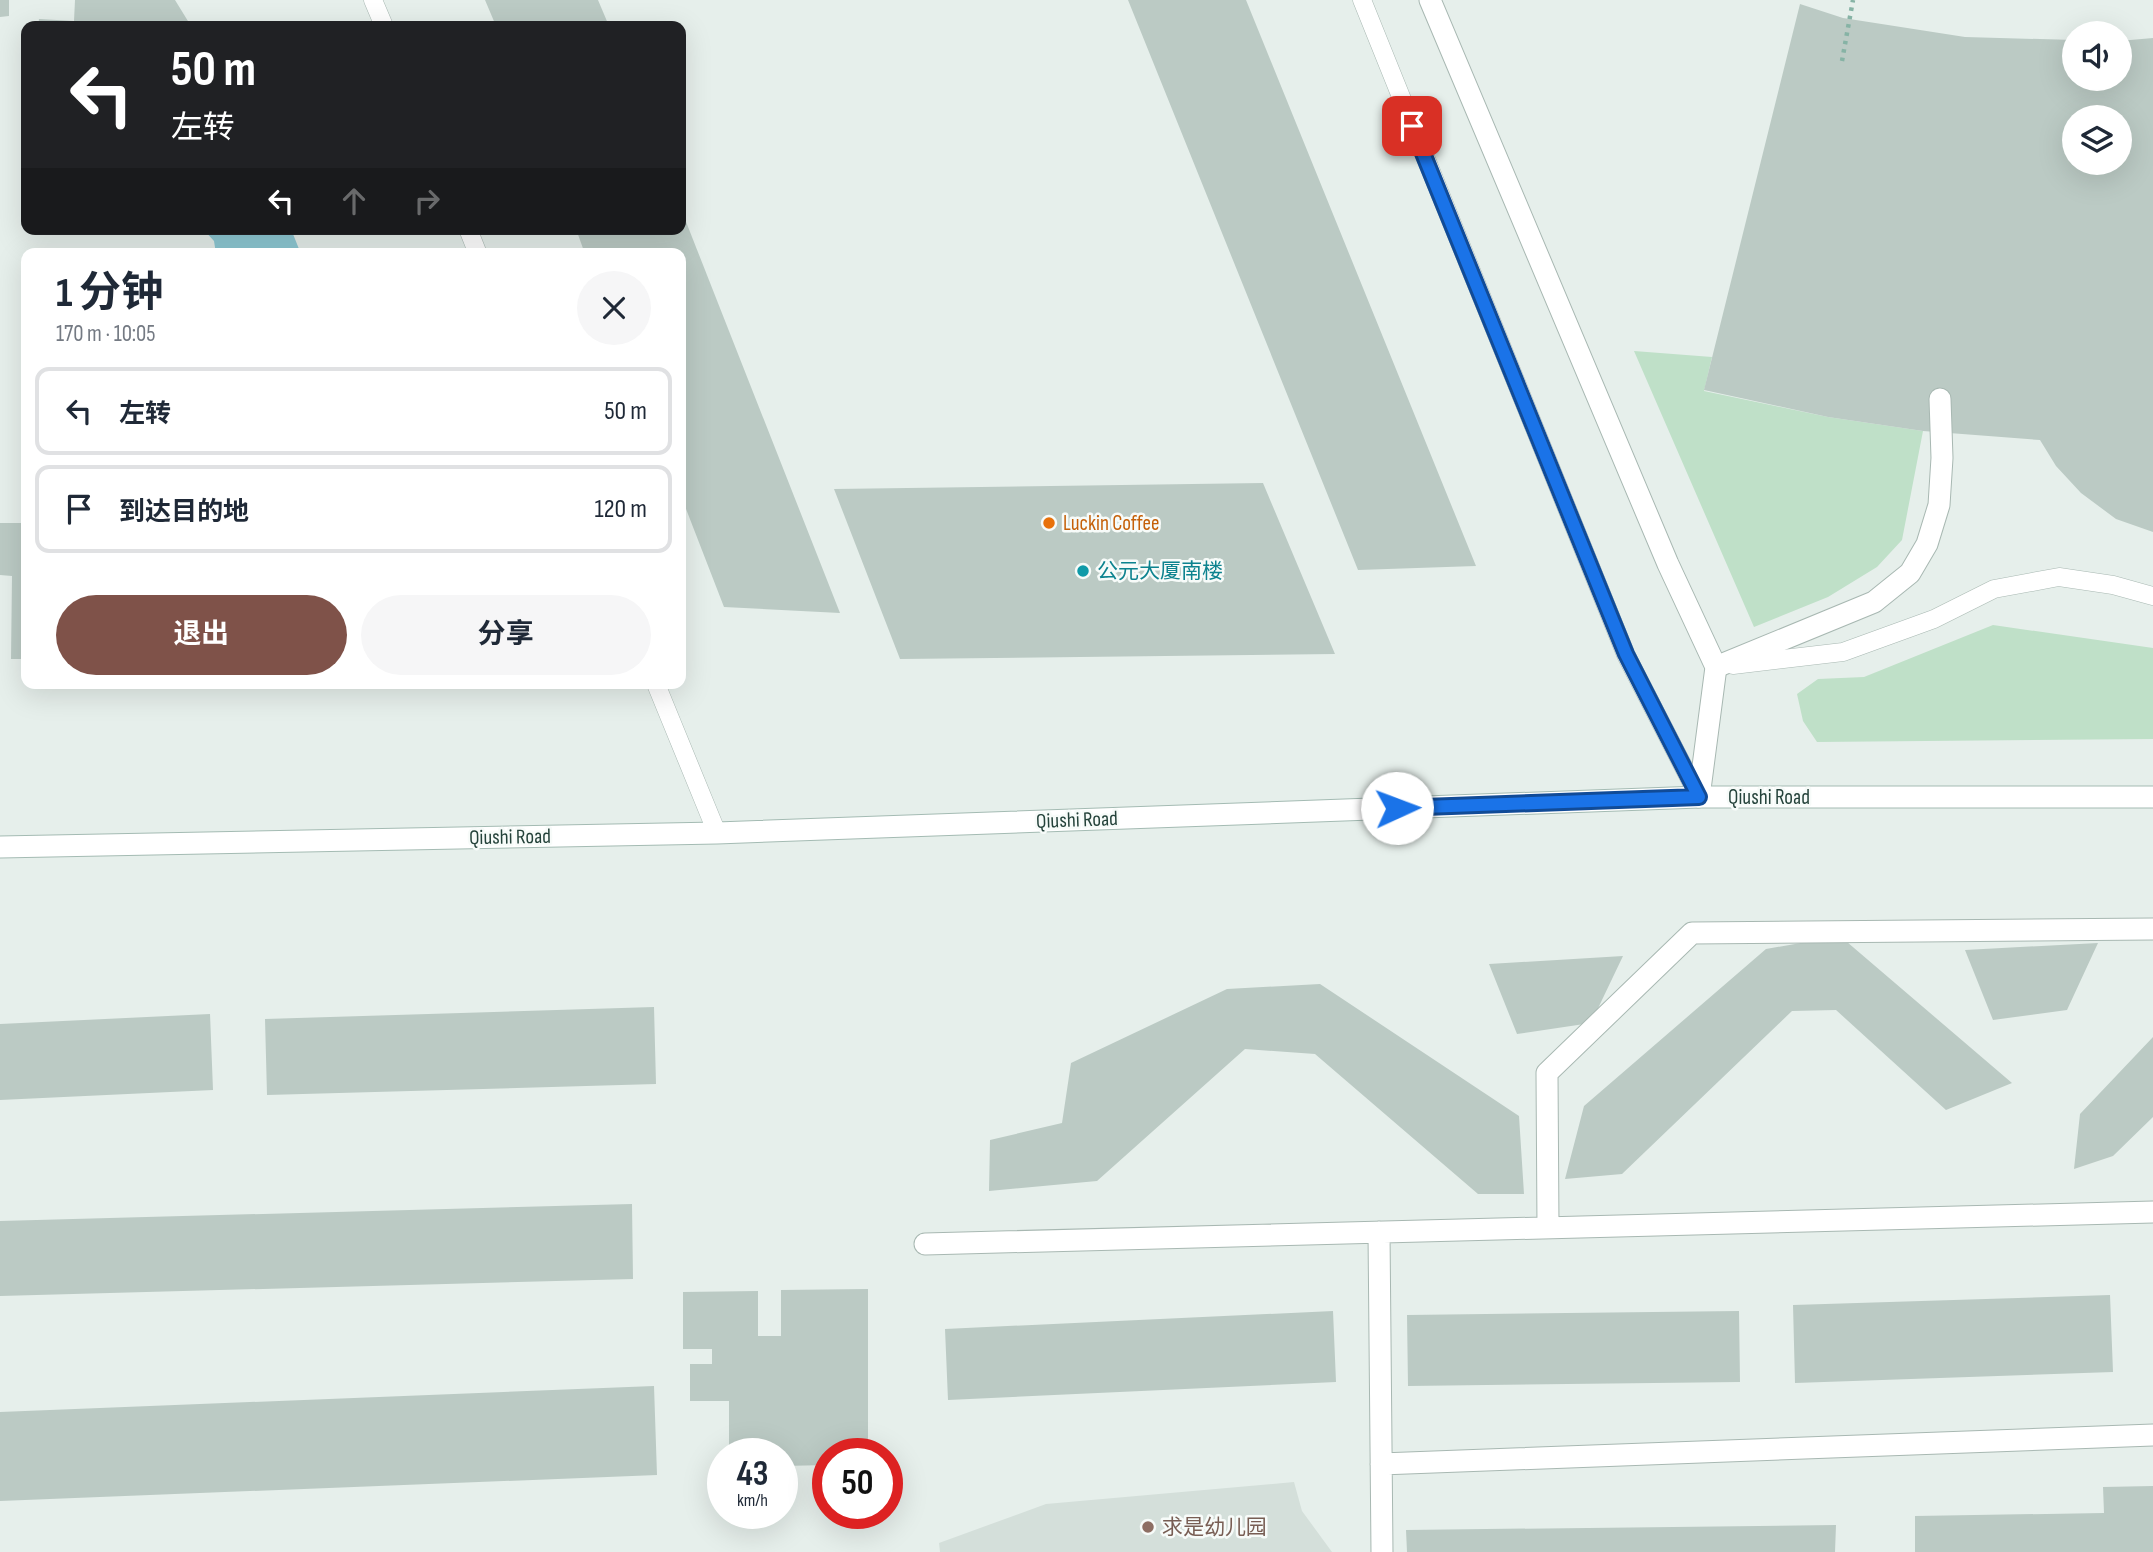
<!DOCTYPE html>
<html lang="zh">
<meta charset="utf-8">
<style>
:root{--surface:#fff;--page:#f6f6f7;--text:#1f2937;--muted:#747a83;--line:#e0e1e3;--accent:#7f5249}
body{margin:0;font-family:"Sofia Sans Condensed","Noto Sans SC",sans-serif;background:var(--page);color:var(--text);height:100vh;display:flex;flex-direction:column;font-size:26px;white-space:nowrap}
*{box-sizing:border-box;margin:0}
p{font-size:23px;color:var(--muted)}
.icon{flex:none;width:38px;height:38px;fill:none;stroke:currentColor;stroke-width:2;stroke-linecap:round;stroke-linejoin:round}
.map{position:relative;flex:1;overflow:hidden}
.details{position:absolute;left:21px;top:248px;width:665px;height:441px;display:flex;flex-direction:column;background:var(--surface);border-radius:14px;box-shadow:0 7px 28px #0002}
.details>*{flex:none}
.top-card{position:absolute;left:21px;top:21px;width:665px;height:214px;border-radius:14px;box-shadow:0 7px 28px #0002;background:#202124;color:#fff;overflow:hidden}
.tools{position:absolute;left:2062px;top:21px;display:grid;gap:14px}
.tools a{display:grid;place-items:center;width:70px;height:70px;border-radius:50%;background:var(--surface);box-shadow:0 7px 28px #0002;font-size:35px}
.speed{position:absolute;left:707px;top:1438px;display:flex;gap:14px;font-size:35px;font-weight:700;text-align:center}
.speed>*{display:grid;place-content:center;width:91px;height:91px;border-radius:50%;background:var(--surface);box-shadow:0 7px 28px #0002;line-height:1}
.speed small{font-size:18px;font-weight:400}
.speed .limit{border:10px solid #d22;background:#fff;color:#111}
.pin{position:absolute;display:grid;place-items:center;width:60px;height:60px;color:#fff;margin:-30px;border-radius:14px;box-shadow:0 4px 10px #0006}
.me{position:absolute;width:77px;margin:-38px;rotate:88deg;stroke-linejoin:round;filter:drop-shadow(0 0 5px #0008)}
.turn{display:flex;align-items:center;gap:24px;height:147px;padding:0 35px;font-size:32px}
.turn .icon{width:91px;height:91px;stroke-width:2.5}
.turn b{display:block;font-size:49px;line-height:60px}
.lanes{display:flex;align-items:center;height:66px;padding:0 35px;background:#0003;justify-content:center;gap:35px;direction:ltr}
.lanes .off{opacity:.35}
.round{display:grid;place-items:center;flex:none;width:74px;height:74px;border-radius:37px;background:var(--page)}
.headline{display:flex;align-items:center;justify-content:space-between;height:119px;padding:0 35px}
h1{font-size:42px;font-weight:700;line-height:52px}
.cta{display:flex;gap:14px;margin-top:auto;padding:14px 35px}
.cta a{flex:1;height:80px;border-radius:42px;background:var(--accent);color:#fff;font-size:28px;font-weight:700;line-height:80px;text-align:center}
.cta a+a{background:var(--page);color:var(--text)}
ul{padding:0;list-style:none}
li{display:flex;align-items:center;gap:21px;height:88px;margin:0 14px 10px;padding:0 21px;border:4px solid var(--line);border-radius:14px}
li div{flex:1}
li b{display:block;font-size:26px}
li em{font-style:normal}
.map>svg:first-child{display:block}
.built{fill:#d4dfda}
.green{fill:#bfe0c8}
.water{fill:#8ec9d4}
.building{fill:#bbcac4;fill-rule:evenodd}
.lines{fill:none;stroke-linecap:round;stroke-linejoin:round}
.service-casing{stroke:#a8b8b2;stroke-width:19}
.minor-casing{stroke:#a8b8b2;stroke-width:23}
.tertiary-casing{stroke:#a8b8b2;stroke-width:23}
.secondary-casing{stroke:#a4bbb3;stroke-width:23}
.path{stroke:#86b3a5;stroke-width:4.5;stroke-dasharray:3.5 5;stroke-linecap:butt}
.service{stroke:#fff;stroke-width:18}
.minor{stroke:#fff;stroke-width:21}
.tertiary{stroke:#fff;stroke-width:21}
.secondary{stroke:#fff;stroke-width:21}
.route-casing{stroke:#114b97;stroke-width:18}
.route{stroke:#1a73e8;stroke-width:12}
.food-dot{fill:#e8710a;stroke:#f7fbf9;stroke-width:2.5}
.culture-dot{fill:#0f9aa8;stroke:#f7fbf9;stroke-width:2.5}
.education-dot{fill:#8d6e63;stroke:#f7fbf9;stroke-width:2.5}
.labels{text-anchor:middle;dominant-baseline:central;stroke-width:5;stroke-linejoin:round;paint-order:stroke}
.food-label{font-size:21px;fill:#c56008;stroke:#f7fbf9;text-anchor:start}
.culture-label{font-size:21px;fill:#0d838f;stroke:#f7fbf9;text-anchor:start}
.street-label{font-size:21px;fill:#24423a;stroke:#f7fbf9}
.education-label{font-size:21px;fill:#785e54;stroke:#f7fbf9;text-anchor:start}
</style>
<div class="map">
<svg width="2153" height="1552" viewBox="0 0 2153 1552">
<rect width="100%" height="100%" fill="#e6efeb"/>
<path class="built" d="M1294,1482L1302,1511L1332,1552H940L939,1543L1046,1504Z"/>
<path class="green" d="M1634,351L1712,357L1704,391L1828,417L1923,431L1902,540L1877,567L1828,597L1754,627Z
M1993,625L2153,648V739L1817,742L1803,721L1797,694L1818,679L1864,677Z"/>
<path class="water" d="M203,229H291L301,254H216L214,241Z"/>
<path class="building" d="M0,0H9V16L0,17Z
M75,0H175L191,26H38L39,19L74,21Z
M485,0H598L609,26H496Z
M1128,0H1246L1476,566L1358,570Z
M1800,4L1843,18L1965,37L2074,40V79H2119V41L2153,38V532L2116,519L2081,493L2056,466L2040,440L1923,431L1828,417L1704,390ZM2074,117H2119V163H2074Z
M681,209L840,613L724,607L681,496V254H585L576,229H681Z
M1263,483L1335,654L900,659L834,489Z
M0,523H26V659H11L12,576L0,575Z
M1840,936L2012,1083L1946,1110L1836,1010L1792,1011L1622,1174L1565,1179L1584,1106L1766,949Z
M2098,943L2067,1010L1993,1020L1965,950Z
M1623,956L1591,1023L1517,1034L1489,964Z
M1320,984L1519,1116L1524,1194H1478L1315,1054L1245,1049L1097,1181L989,1191L990,1140L1062,1123L1071,1063L1227,989Z
M654,1007L656,1084L267,1095L265,1019Z
M210,1014L213,1090L0,1100V1024Z
M2153,1037V1117L2113,1156L2074,1169L2080,1114Z
M632,1204L633,1279L0,1296V1221Z
M868,1289V1454H828V1465L782,1466V1454H729V1401H690V1364H712V1349H683V1292L758,1291V1336H781V1290Z
M2110,1295L2113,1372L1795,1383L1793,1305Z
M1333,1311L1336,1382L948,1400L945,1329Z
M1739,1311L1740,1382L1408,1386L1407,1315Z
M654,1386L657,1475L0,1501V1412Z
M2153,1486V1552H1915V1516L2104,1513L2103,1487Z
M1836,1525L1835,1552H1407L1406,1530Z"/>
<g class="lines">
<g class="service-casing">
<path id="service" d="M373,0L384,26
M1362,0L1626,655L1699,797
M468,229L478,254
M1733,665L1843,652L1934,619L1994,589L2059,577L2113,585L2153,596
M656,684L717,833"/>
</g>
<g class="minor-casing">
<path id="minor" d="M1716,667L1874,602L1910,573L1927,544L1939,505L1942,458L1940,399
M1548,1228L1547,1073L1692,933L2153,929
M1379,1232L1382,1552
M925,1244L2153,1212
M1381,1464L2153,1435"/>
</g>
<g class="tertiary-casing">
<path id="tertiary" d="M1430,0L1668,564L1716,667L1699,797"/>
</g>
<g class="secondary-casing">
<path id="secondary" d="M0,847L717,833L1699,797H2153"/>
</g>
<path class="path" d="M1842,61L1853,0"/>
<use href="#service" class="service"/>
<use href="#minor" class="minor"/>
<use href="#tertiary" class="tertiary"/>
<use href="#secondary" class="secondary"/>
</g>
<g class="lines">
<g class="route-casing">
<path id="route" d="M1397,808L1699,797L1626,654L1412,126"/>
</g>
<use href="#route" class="route"/>
</g>
<circle class="food-dot" cx="1049" cy="523" r="7"/>
<circle class="culture-dot" cx="1083" cy="571" r="7"/>
<circle class="education-dot" cx="1148" cy="1527" r="7"/>
<g class="labels">
<g class="food-label">
<text x="1063" y="523">Luckin Coffee</text>
</g>
<g class="culture-label">
<text x="1097" y="571">公元大厦南楼</text>
</g>
<g class="street-label">
<text x="1769" y="797">Qiushi Road</text>
<text transform="translate(1077 820) rotate(-2)">Qiushi Road</text>
<text transform="translate(510 837) rotate(-1)">Qiushi Road</text>
</g>
<g class="education-label">
<text x="1162" y="1527">求是幼儿园</text>
</g>
</g>
</svg>
<div class="tools">
<a><svg class="icon" aria-label="sound" viewBox="0 0 24 24"><path d="M4 9h4l5-4v14l-5-4H4zM17 9q2 3 0 6"/></svg></a>
<a><svg class="icon" aria-label="layers" viewBox="0 0 24 24"><path d="M12 4l9 5-9 5-9-5zM3 14l9 5 9-5"/></svg></a>
</div>
<div class="speed"><div>43<small>km/h</small></div><div class="limit">50</div></div>
<div class="pin" style="left:1412px;top:126px;background:#d93025"><svg class="icon" aria-label="arrive" viewBox="0 0 24 24"><path d="M6 21V4h12l-3 4 3 4H6"/></svg></div>
<svg class="me" style="left:1397px;top:808px" viewBox="-20 -20 40 40"><circle r="19" fill="#fff"/><path d="M0-13L10 11 0 6-10 11z" fill="#1a73e8"/></svg>
<div class="top-card">
<div class="turn"><svg class="icon" aria-label="left" viewBox="0 0 24 24"><path d="M17 20v-9H6M10 6l-5 5 5 5"/></svg><div><b>50 m</b>左转</div></div>
<div class="lanes"><svg class="icon" aria-label="left" viewBox="0 0 24 24"><path d="M17 20v-9H6M10 6l-5 5 5 5"/></svg><svg class="icon off" aria-label="ahead" viewBox="0 0 24 24"><path d="M12 20V5M6 11l6-6 6 6"/></svg><svg class="icon off" aria-label="right" viewBox="0 0 24 24"><path d="M7 20v-9h11M14 6l5 5-5 5"/></svg></div>
</div>
<section class="details">
<div class="headline"><div><h1>1 分钟</h1><p>170 m · 10:05</p></div><a class="round"><svg class="icon" aria-label="close" viewBox="0 0 24 24"><path d="M6 6l12 12M18 6L6 18"/></svg></a></div>
<ul>
<li><svg class="icon" aria-label="left" viewBox="0 0 24 24"><path d="M17 20v-9H6M10 6l-5 5 5 5"/></svg><div><b>左转</b></div><em>50 m</em></li>
<li><svg class="icon" aria-label="arrive" viewBox="0 0 24 24"><path d="M6 21V4h12l-3 4 3 4H6"/></svg><div><b>到达目的地</b></div><em>120 m</em></li>
</ul>
<div class="cta"><a>退出</a><a>分享</a></div>
</section>
</div>
